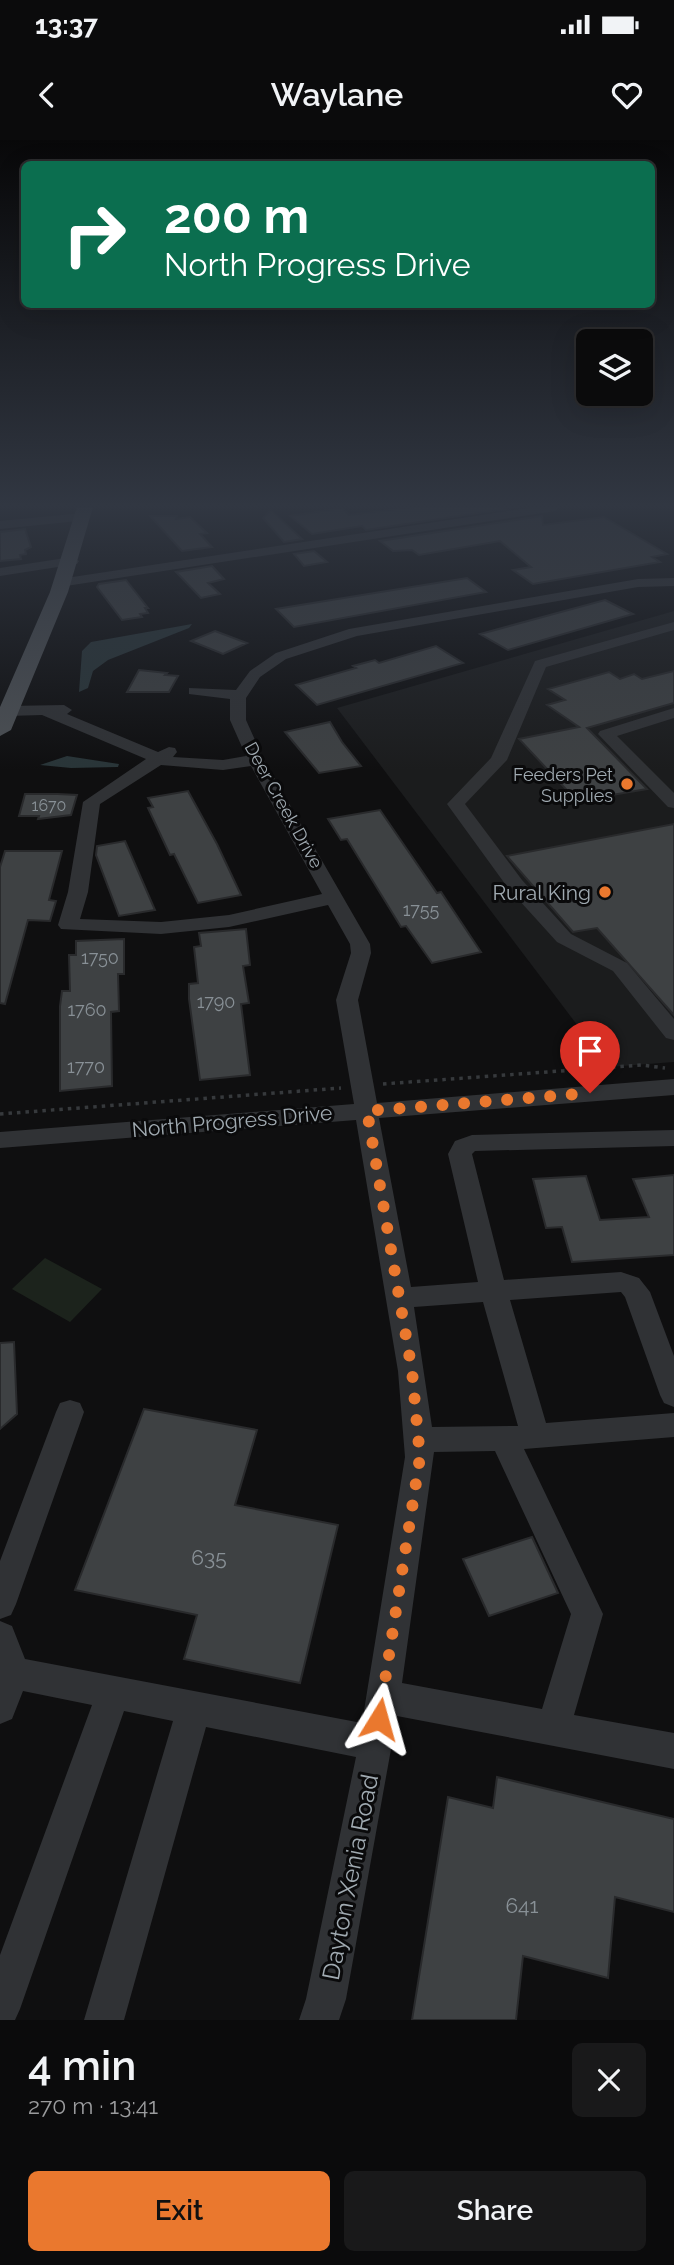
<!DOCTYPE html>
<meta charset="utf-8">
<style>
:root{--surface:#0b0b0c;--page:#19191a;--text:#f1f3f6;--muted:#9a9b9d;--line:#2b2b2d;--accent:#ea782e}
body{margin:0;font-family:Raleway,sans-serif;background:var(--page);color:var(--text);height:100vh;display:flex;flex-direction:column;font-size:26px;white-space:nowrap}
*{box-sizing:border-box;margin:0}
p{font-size:23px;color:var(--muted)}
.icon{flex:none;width:38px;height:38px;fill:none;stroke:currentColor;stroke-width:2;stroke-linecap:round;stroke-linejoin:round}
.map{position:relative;height:1880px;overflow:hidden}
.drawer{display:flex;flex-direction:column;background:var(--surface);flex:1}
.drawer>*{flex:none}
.top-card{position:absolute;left:21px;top:21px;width:634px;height:147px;border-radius:10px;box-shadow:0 7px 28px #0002,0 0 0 2px var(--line);background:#0b6e4f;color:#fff;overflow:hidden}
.fabs{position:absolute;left:576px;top:189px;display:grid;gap:14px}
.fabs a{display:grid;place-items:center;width:77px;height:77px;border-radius:10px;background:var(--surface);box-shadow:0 7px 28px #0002,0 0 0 2px var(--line);font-size:35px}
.pin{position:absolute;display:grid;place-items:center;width:60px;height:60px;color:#fff;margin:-72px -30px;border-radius:50% 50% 50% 0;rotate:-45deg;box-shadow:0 0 7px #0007}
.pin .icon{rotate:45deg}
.me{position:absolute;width:77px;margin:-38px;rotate:8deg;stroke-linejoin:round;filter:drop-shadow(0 0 5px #0008)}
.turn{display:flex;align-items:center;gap:24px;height:147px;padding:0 28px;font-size:32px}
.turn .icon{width:91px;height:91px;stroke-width:2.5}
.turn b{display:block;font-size:49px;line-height:60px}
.round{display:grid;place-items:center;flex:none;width:74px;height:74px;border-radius:10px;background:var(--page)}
.head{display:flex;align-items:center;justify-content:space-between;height:119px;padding:0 28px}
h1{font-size:42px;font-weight:600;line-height:52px}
.primary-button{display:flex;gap:14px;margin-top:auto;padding:14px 28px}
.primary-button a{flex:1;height:80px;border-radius:10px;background:var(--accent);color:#111;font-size:28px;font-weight:600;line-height:80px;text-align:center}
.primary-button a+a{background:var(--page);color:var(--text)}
.status{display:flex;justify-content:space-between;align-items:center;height:49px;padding:0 35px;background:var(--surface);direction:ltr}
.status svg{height:19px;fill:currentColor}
header{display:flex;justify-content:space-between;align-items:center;height:91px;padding:0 28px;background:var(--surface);font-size:32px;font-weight:600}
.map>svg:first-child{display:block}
.built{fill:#1b1c1d}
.green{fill:#1c231c}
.water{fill:#293538}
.building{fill:#3e4143;stroke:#292a2c;stroke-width:2}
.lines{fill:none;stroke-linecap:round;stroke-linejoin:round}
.path{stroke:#36393c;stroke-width:3.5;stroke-dasharray:3.5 5;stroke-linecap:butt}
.minor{fill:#303235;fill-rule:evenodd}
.major{fill:#4c5054;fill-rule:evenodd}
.route{stroke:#ea782e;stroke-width:12;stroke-dasharray:0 21.6}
.poi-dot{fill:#ea782e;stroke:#0a0a0b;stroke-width:2.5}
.labels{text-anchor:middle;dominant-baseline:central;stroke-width:6;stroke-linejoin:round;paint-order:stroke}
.far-number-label{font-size:16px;fill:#889096}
.far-poi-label{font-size:18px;fill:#a0aab1;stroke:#0a0a0b;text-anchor:end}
.far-street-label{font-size:18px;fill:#a0aab1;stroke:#0a0a0b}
.number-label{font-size:18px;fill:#889096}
.poi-label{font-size:21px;fill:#a0aab1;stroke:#0a0a0b;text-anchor:end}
.street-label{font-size:21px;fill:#a0aab1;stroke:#0a0a0b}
.near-number-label{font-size:21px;fill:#889096}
.near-street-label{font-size:24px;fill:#a0aab1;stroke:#0a0a0b}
</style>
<div class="status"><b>13:37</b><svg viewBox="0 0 49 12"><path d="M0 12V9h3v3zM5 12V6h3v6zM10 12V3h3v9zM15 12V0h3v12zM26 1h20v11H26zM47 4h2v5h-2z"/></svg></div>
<header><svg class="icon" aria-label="back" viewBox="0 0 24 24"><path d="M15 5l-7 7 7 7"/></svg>Waylane<svg class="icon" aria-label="heart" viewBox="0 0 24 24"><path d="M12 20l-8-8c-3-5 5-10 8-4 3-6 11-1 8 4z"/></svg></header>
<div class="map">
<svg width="674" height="1880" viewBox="0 0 674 1880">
<rect width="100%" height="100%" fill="#0f0f10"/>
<path class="built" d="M674,471V922L609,927L337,568Z"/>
<path class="green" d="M45,1118L102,1149L70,1182L12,1149Z"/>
<path class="water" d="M192,484L189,488L108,520L93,531L88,548L79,552L82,511L91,502Z
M67,616L119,624L118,627L71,628L40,625Z"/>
<path class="building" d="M415,367H519L366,390L362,386L312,394L290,376L342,368L349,375Z
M271,370L302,399L284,402L263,378Z
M150,376H177L176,379L190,377L207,393L200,394L212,407L182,411Z
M542,376L543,385L604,377L667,414L652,417L660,422L533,444L513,430L531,427L500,401L419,415L412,410L393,411L380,401Z
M25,389L31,407L25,410L26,414L20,415L21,419L0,421V392Z
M314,411L327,422L304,426L294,414Z
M212,426L224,439L208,443L220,454L201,458L176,432Z
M467,438L486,452L294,487L276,469Z
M126,440L148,468H145L148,473L140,474L142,477L122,480L97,447L99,444Z
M605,460L633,474L508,510L480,494Z
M215,491L247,503L223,514L191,501Z
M436,506L463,523L317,565L296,545L356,528L353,526L375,520L379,523Z
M139,530L167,533L165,535L178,536L169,552H127Z
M674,531V563L587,588L647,649L577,661L519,599L579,587L547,565L565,560L548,549L609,532L620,539L634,534L642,539Z
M330,582L342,602L361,626L319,633L285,592Z
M188,651L217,704L241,755L198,763L174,714L170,715L148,668L153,667L148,658Z
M25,654H58L77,655L71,675L38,679L39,676H19Z
M380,670L437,753L441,752L481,812L432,823L406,786L401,787L347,699L341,700L328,679Z
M674,684V875L597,788L573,792L507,716Z
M125,701L155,770L119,776L96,715L97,706Z
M5,711H62L49,760L56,761L50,781L28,780L5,864L0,863V727Z
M246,789L250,825L243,826L249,863L241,864L250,935L200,940L189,859V844L198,843L194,807L201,806L199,793Z
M124,799V834H118L119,871L111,872L112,946L60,951V866L62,851H70L69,815H76V801Z
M674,1035V1115L572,1122L562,1087L546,1088L533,1039L586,1036L600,1080L649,1077L633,1039Z
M14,1202L17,1274L0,1289V1203Z
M144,1269L257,1290L235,1365L338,1385L300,1543L184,1519L197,1475L75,1450Z
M532,1397L558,1453L489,1476L463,1419Z
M497,1637L674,1679V1772L615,1757L608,1838L523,1816L516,1880H412L448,1657L493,1668Z"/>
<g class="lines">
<path class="path" d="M383,944L641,925L665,928
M0,974L341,948"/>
<path class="minor" d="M534,367H561L555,371L66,446L59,442L66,438Z
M83,373L87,374V380L0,389V381Z
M72,417L79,421L77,424L0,436V428Z
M674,438V446L638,447L357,496L286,519L260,537L246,558V580L264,620L370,804L371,813L358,860L377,963L674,939V955L379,978L411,1147L478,1142L448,1014L455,1001L472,995L674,990V1006L475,1011L472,1014L504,1140L621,1132L639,1138L650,1152L674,1216V1267L664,1263L660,1255L625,1157L621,1152L510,1160L546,1283L674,1273V1297L524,1309L603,1474L574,1575L674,1593V1629L397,1576L346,1859L339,1880H299L306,1859L356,1617L206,1587L124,1880H84L173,1581L124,1571L20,1869L15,1880H0V1815L92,1565L23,1551L12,1579L0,1584V1481L12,1486L25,1519L362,1583L405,1317L398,1231L356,980L0,1008V992L354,964L336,860L351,813L350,804L328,765L229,787L161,794L61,789L58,785L68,752L83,662L146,619L42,575L8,576L0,571L8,566L64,565L72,570L67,574L158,612L169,607L175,608L177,612L173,617L223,620L246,616L230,580V559L189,554V548L236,550L250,531L276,513L349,489L638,439ZM161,625L223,630L251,626L322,754L229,775L161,782L80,779L88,752L100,664ZM483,1162L518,1286L432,1287L414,1167ZM495,1311L571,1474L542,1569L402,1543L434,1312Z
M674,482V490L546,527L507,620L465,664L522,740L571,794L627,823L674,879V900L666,898L613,831L557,802L508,748L447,664L491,618L535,521Z
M674,568V578L617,596L674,653V668L668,667L598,594L600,591Z
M70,1260L80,1263L84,1272L16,1464L11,1475L0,1479V1421L56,1272L60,1263Z"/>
<path class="major" d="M77,367H93L68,452L11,590L0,596V567L50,452Z"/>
</g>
<linearGradient id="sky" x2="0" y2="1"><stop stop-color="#080809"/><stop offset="0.58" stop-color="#313742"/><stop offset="1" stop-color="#313742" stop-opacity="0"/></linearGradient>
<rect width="674" height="630" fill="url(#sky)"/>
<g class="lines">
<path class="route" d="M379,1579L420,1317L412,1231L367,971L590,953"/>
</g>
<g class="poi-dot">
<circle cx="627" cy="644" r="7"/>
<circle cx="605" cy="752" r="7"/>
</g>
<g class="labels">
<g class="far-number-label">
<text x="49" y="665">1670</text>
</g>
<g class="far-poi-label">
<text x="613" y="634">Feeders Pet<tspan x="613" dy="21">Supplies</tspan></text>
</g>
<g class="far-street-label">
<text transform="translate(284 665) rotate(61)">Deer Creek Drive</text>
</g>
<g class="number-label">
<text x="421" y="769">1755</text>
<text x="100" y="817">1750</text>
<text x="216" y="861">1790</text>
<text x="87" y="869">1760</text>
<text x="86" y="926">1770</text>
</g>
<g class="poi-label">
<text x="591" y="752">Rural King</text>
</g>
<g class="street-label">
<text transform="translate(232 981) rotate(-5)">North Progress Drive</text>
</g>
<g class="near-number-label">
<text x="209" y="1417">635</text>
<text x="522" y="1765">641</text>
</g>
<g class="near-street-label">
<text transform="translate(350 1737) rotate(-79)">Dayton Xenia Road</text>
</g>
</g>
</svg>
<div class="fabs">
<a><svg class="icon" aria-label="layers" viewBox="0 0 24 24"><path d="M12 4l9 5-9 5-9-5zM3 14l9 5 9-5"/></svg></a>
</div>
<div class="pin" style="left:590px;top:953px;background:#d93025"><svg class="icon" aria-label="arrive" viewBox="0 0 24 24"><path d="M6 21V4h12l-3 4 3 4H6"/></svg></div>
<svg class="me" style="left:379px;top:1579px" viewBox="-20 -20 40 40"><path d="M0-17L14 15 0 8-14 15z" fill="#ea782e" stroke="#fff" stroke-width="4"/></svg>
<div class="top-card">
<div class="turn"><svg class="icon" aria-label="right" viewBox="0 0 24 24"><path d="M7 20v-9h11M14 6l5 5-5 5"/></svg><div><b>200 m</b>North Progress Drive</div></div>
</div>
</div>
<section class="drawer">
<div class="head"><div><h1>4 min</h1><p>270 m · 13:41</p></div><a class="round"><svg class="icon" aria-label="close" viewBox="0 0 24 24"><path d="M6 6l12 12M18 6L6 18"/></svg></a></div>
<div class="primary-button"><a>Exit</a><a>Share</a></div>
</section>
